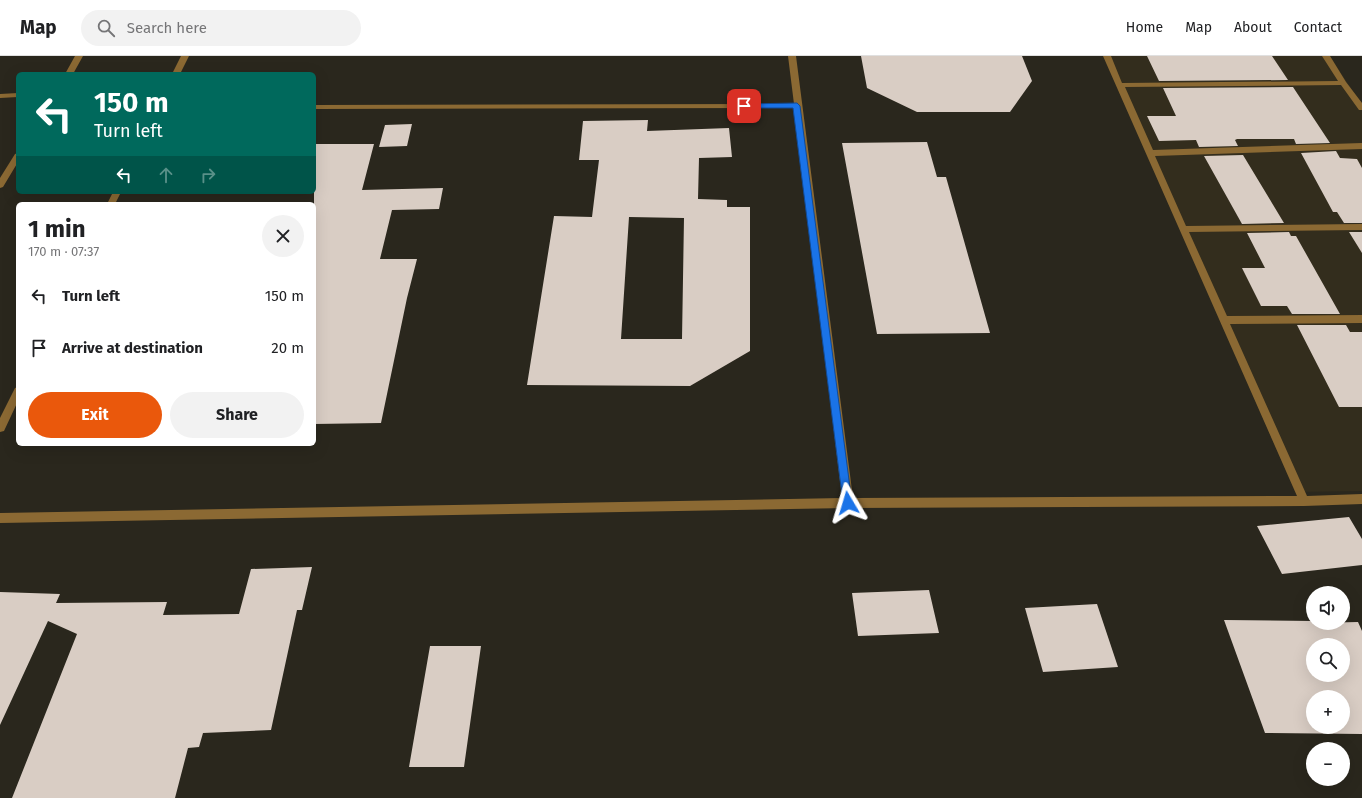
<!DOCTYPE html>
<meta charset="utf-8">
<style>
:root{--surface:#fff;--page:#f2f2f2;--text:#202124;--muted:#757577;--line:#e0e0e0;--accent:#ea580c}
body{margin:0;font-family:"Fira Sans",sans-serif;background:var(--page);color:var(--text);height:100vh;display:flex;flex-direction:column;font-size:15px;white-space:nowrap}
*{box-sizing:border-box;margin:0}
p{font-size:13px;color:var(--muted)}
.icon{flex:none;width:22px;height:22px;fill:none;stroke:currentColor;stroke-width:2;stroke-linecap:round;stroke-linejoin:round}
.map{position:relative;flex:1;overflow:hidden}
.drawer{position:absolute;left:16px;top:146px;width:300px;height:244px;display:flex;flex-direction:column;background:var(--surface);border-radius:6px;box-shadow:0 4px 16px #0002}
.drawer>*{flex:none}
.banner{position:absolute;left:16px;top:16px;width:300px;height:122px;border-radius:6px;box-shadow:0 4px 16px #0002;background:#00695c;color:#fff;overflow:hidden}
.fabs{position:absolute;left:1306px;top:530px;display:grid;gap:8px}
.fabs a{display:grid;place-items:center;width:44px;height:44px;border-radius:50%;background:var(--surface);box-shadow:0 4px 16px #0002;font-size:20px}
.pin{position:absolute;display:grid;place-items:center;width:34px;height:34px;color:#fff;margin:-17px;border-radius:8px;box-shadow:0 2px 6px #0006}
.me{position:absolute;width:44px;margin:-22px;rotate:353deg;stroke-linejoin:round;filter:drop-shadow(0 0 3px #0008)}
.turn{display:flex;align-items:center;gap:14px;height:84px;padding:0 12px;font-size:18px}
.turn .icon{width:52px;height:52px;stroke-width:2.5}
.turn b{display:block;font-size:28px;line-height:34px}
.lanes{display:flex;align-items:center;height:38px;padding:0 12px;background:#0003;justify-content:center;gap:20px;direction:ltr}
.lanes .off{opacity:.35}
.round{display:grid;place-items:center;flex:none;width:42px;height:42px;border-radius:21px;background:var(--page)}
.overview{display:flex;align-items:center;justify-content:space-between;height:68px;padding:0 12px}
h1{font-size:24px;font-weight:700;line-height:30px}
.action{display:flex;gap:8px;margin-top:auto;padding:8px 12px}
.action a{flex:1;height:46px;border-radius:24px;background:var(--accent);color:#fff;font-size:16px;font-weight:700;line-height:46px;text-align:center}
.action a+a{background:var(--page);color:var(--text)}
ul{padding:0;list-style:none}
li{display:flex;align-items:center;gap:12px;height:52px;padding:0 12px}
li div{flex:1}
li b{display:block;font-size:15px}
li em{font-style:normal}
header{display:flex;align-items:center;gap:24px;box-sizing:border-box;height:56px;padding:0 20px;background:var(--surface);border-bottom:1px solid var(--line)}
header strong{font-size:19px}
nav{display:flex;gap:22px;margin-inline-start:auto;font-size:14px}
.search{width:280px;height:36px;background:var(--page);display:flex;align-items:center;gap:10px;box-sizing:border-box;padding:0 14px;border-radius:22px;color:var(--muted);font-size:15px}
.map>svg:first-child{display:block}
.built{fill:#332d1d}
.building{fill:#d9cdc4;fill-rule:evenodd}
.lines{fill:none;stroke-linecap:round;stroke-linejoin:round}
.minor{fill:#8b6933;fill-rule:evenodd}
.route{fill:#1a73e8;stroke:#114b97}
</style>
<header>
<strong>Map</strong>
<div class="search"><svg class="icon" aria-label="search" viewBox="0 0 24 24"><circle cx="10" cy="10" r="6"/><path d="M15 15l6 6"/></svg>Search here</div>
<nav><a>Home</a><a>Map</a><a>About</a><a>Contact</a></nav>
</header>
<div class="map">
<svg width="1362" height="742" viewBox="0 0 1362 742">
<rect width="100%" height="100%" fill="#2a271d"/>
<path class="built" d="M1106,0H1330L1362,49V435L1295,436Z"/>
<path class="building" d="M861,0H1022L1032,25L1010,56H917L867,32Z
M1147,0H1272L1288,24L1159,25Z
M1293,31L1330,87L1296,88L1294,83H1237L1235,84L1238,90L1199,91L1196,84L1159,85L1147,60H1176L1163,32Z
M648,64L647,75L729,72L732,101L699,102L698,143L727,144V151H750V295L690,330L527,329L554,160L592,161L599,104H579L583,65ZM629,161L684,162L682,283H621Z
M412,68L407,90L379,91L385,69Z
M927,86L937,121H946L990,277L877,278L842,87Z
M314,88H374L362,134L443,132L439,153L392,154L380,203H417L407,242L381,367L314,368Z
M1336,95L1340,102L1357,103L1362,112V167H1344L1337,156H1333L1301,97Z
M1243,99L1284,167L1242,168L1204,100Z
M1289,176L1291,180H1296L1340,258H1292L1287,250H1261L1242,212H1265L1247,177Z
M1349,176H1362V197Z
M1297,269H1346L1350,276H1362V351H1339Z
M1349,461L1362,483V509L1282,518L1257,470Z
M312,511L302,554H297L271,674L203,677L199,691L188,692L175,742H12L77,578L48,565L0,669V536L60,538L56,547L167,546L163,559L239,558L251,513Z
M929,534L939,577L858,580L852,537Z
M1097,548L1118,611L1043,616L1025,552Z
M1224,564L1313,565V567L1358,566L1362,575V678L1265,677ZM1313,589H1343V619H1313ZM1313,641H1343V671H1313Z
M430,590H481L464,711H409Z"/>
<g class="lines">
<path class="minor" d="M75,0H83L73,18H65Z
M181,0H189L180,18H172Z
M788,0H796L853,442L1297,440L1103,0H1111L1122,27L1338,25L1322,0H1330L1346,26L1362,47V54H1359L1341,29L1125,31L1153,94L1362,87V93L1155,100L1186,170L1362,168V174L1189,176L1227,260L1362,259V267L1230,268L1307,440L1362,438V448L1304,450L848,452L0,467V457L842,442L795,52L314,53V49L794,48Z
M18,37V41L0,42V38Z
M18,97V106L3,131L0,132V122L15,98Z
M113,136H121L115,148H107Z
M18,331V345L4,375L0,376V362L15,332Z"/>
</g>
<path class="route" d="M797,47L800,50L852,447L851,450L848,452L844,450L843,447L793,52H744L741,50L744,48Z"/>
</svg>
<div class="fabs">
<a><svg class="icon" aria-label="sound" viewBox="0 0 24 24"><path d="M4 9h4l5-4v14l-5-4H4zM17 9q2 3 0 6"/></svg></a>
<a><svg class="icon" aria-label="search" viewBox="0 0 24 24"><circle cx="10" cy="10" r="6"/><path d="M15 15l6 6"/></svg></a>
<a>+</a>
<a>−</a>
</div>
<div class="pin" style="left:744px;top:50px;background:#d93025"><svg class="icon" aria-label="arrive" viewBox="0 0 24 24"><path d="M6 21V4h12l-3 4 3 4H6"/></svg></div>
<svg class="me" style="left:848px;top:447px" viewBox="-20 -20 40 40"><path d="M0-17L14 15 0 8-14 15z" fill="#1a73e8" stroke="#fff" stroke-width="4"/></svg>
<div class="banner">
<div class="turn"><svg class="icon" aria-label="left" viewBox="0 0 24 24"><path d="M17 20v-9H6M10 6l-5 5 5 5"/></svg><div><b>150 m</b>Turn left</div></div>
<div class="lanes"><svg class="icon" aria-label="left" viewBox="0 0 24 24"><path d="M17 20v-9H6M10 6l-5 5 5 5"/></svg><svg class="icon off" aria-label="ahead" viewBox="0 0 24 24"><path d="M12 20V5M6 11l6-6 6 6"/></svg><svg class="icon off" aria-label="right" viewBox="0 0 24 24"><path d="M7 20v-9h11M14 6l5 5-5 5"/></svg></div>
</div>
<section class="drawer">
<div class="overview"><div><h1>1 min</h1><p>170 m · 07:37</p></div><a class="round"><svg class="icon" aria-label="close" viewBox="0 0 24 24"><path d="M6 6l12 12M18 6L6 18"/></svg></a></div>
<ul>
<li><svg class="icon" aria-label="left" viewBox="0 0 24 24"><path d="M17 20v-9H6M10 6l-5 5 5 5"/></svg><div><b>Turn left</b></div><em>150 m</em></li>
<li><svg class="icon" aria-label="arrive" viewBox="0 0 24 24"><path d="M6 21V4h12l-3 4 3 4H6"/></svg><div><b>Arrive at destination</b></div><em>20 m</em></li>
</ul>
<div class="action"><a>Exit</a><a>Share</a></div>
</section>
</div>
